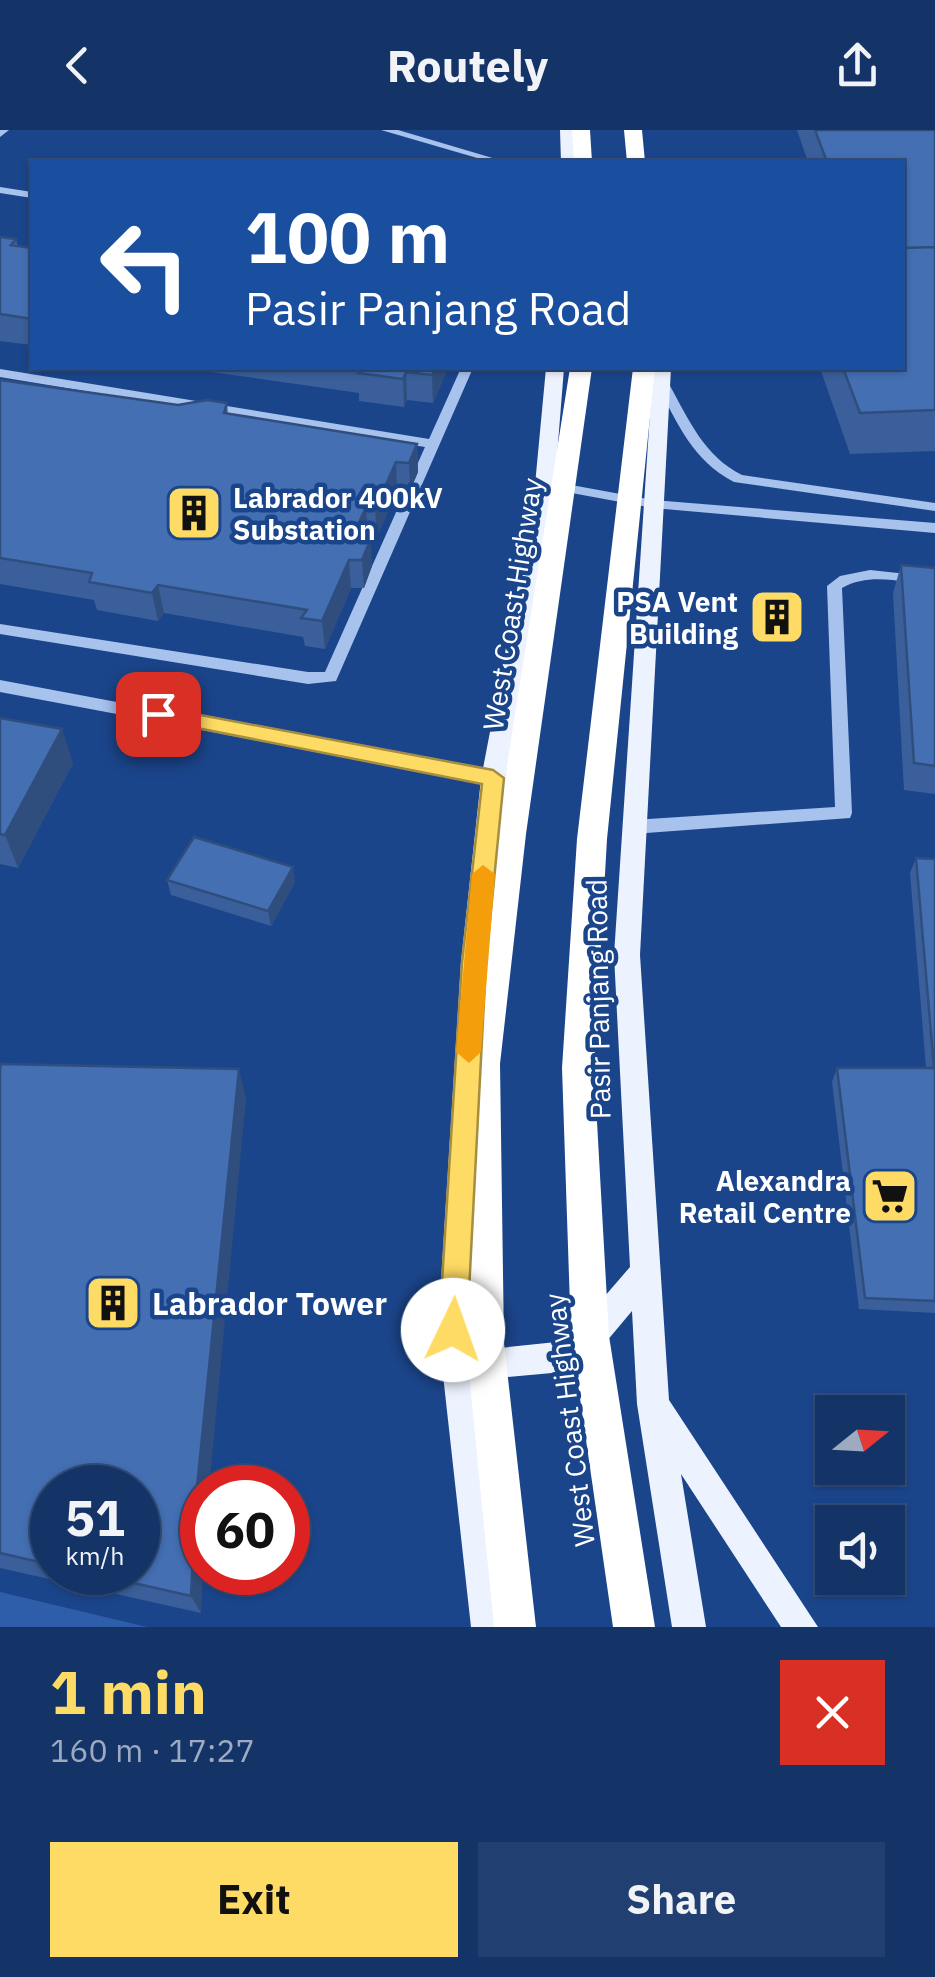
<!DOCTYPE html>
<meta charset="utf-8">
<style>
:root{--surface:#143468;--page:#213f71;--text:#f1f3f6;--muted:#9daac0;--line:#334f7c;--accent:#fedb64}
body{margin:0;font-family:"IBM Plex Sans",sans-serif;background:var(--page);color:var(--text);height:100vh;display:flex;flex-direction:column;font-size:38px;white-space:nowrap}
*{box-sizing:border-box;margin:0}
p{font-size:32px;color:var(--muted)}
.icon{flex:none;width:55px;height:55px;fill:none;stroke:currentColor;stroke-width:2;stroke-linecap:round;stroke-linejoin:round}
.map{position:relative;height:1497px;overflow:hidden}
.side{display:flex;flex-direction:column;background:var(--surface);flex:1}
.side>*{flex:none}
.banner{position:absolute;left:30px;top:30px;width:875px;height:210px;border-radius:0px;box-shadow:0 2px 8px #0004,0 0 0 2px var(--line);background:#1a4fa0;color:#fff;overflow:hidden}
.needle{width:65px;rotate:72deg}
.fabs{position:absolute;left:815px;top:1265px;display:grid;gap:20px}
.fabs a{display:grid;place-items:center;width:90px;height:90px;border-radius:0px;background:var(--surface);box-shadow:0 2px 8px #0004,0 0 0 2px var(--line);font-size:50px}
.speed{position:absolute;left:30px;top:1335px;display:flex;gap:20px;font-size:50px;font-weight:700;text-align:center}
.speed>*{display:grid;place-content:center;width:130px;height:130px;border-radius:50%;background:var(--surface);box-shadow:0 2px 8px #0004,0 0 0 2px var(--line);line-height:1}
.speed small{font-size:25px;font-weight:400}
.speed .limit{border:15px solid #d22;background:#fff;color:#111}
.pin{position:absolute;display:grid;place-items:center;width:85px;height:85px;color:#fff;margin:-42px;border-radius:20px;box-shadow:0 5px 15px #0006}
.me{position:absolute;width:110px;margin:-55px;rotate:3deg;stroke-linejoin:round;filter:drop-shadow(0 0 8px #0008)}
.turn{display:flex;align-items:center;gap:35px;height:210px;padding:0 50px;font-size:45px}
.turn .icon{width:130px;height:130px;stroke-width:2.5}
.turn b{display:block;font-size:70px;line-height:85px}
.round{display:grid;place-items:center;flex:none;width:105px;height:105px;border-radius:0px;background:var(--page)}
.overview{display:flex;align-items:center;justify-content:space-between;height:170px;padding:0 50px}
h1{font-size:60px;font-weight:800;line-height:75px;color:var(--accent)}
.primary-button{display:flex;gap:20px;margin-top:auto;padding:20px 50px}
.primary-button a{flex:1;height:115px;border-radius:0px;background:var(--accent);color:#111;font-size:40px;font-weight:800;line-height:115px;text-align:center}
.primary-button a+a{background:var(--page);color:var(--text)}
header{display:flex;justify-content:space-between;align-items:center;height:130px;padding:0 50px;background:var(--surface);font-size:45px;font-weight:800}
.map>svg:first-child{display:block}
.green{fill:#2e5ea9}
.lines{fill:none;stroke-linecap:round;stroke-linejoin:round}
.minor{fill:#a7c2ed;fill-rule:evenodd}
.major{fill:#edf2ff;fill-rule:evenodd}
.highway{fill:#fff;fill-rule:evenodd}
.wall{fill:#3a5f9a;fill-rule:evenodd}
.shaded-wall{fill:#304e7d}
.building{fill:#446fb3;stroke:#304e7d;stroke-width:2.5}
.route{fill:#fedb64;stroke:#a58e41;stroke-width:2.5}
.slow{fill:#f59e0b}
.labels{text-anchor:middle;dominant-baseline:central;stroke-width:9;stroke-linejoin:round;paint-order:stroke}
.poi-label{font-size:28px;font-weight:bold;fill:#fff;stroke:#1b458b;text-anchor:end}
.street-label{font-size:28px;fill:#fff;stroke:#1b458b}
.near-poi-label{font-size:32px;font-weight:bold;fill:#fff;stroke:#1b458b;text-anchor:start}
</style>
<header><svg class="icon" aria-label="back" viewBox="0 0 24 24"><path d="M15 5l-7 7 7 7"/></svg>Routely<svg class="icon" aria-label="share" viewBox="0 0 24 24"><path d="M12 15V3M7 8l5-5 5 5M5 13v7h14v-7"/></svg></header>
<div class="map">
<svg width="935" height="1497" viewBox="0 0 935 1497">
<rect width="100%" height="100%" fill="#1b458b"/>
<path class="green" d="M0,1462L147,1497H0Z"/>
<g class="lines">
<path class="minor" d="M0,0H9L0,7Z
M381,0H398L506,32H491Z
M0,57L32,62V68L0,63Z
M461,238H473L336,551L308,554L0,504V494L308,542H325L425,317L0,247V239L429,309Z
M663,250L669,254C689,290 704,326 742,345L935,373V381L734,352C693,331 677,293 657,254Z
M555,352L653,370L935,393V403L653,378L550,359V353Z
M870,440L935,447V457C904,452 870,442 842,458L852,683L850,688L633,704L627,702L624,697L633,690L835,677L827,456L840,446Z
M0,550L493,643L501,649L493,655L0,562Z"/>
<path class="major" d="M560,0H576V32H561Z
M546,238H564L553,376L505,649L487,832L468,1200L471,1221L566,1211L630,1137L614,825L653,238H671L640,825L669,1270L818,1497H781L681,1344L706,1497H672L637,1274L632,1181L585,1237L574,1241L475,1250L505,1497H471L438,1200L461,832L481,649L533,376Z"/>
<path class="highway" d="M572,0H590L592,32H574Z
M624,0H642L645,32H627Z
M570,238H592L526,704L500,934L504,1213L536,1497H494L466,1213L468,934L496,704Z
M633,238H655L607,709L594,938L609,1206L655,1497H613L571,1206L562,938L577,709Z"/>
</g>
<path class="wall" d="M797,0H935V321L850,324L820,238H902V32H808Z
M0,107L16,109L18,116L32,118V215L0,211Z
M183,238H448L433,273L407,270L404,277L359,271V263Z
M0,250L178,275L227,273L228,284L417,314L418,342L410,361L397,360L377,407L368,405L367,408L372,436L364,458H351L325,519L305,516L303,507L164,483L158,491L97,480L94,470L0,454Z
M901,435L935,438V664L904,660L893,463Z
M761,463L798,494L796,502L760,500L759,472Z
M0,588L73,633L18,738L0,734Z
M916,728L935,729V1183L859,1179L832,952L837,938H926L910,743Z
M167,750L295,752L271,796L171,765Z
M0,940L246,969L202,1358L201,1483L0,1438ZM52,1358L138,1442H52Z"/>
<path class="shaded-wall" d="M436,238H448L433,273L432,245Z
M406,242L407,270L404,277L403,249Z
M417,314L418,342L410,361L409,333Z
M396,332L397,360L377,407L375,379Z
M366,377L368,405L357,430L353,406Z
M371,408L372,436L364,458L362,430Z
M349,430L351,458L325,519L322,491Z
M158,455L164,483L158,491L152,463Z
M62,599L73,633L18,738L5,705Z
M293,737L295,752L271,796L268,781Z
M239,939L246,969L209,1358H202L203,1442L201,1483L191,1466L196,1367Z"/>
<path class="building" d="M815,0H935V117L902,118V32H827Z
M0,107L16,109L11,115L32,118V189L0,184Z
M935,117V280L860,283L843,238H902V118Z
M360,238H436L432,245L406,242L403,249L358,243Z
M0,250L178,275L207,270L227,273L224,283L417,314L409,333L396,332L375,379L366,377L353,406L371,408L362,430H349L322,491L301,488L307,480L158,455L152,463L89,452L92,443L0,428Z
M901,435L935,438V636L914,633Z
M761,463L797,466L798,494L762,492Z
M0,588L62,599L5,705L0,704Z
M194,707L293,737L268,781L167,750Z
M916,728L935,729V1171L865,1168L837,938H934Z
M1,934L239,939L196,1367L191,1466L85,1442H138V1358H52V1435L0,1423V940Z"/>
<path class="route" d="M158,577L493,640L504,648L486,832L467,1200L463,1209L453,1213L443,1209L439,1200L462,832L482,654L151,589V579Z"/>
<path class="slow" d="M483,735L495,744L481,922L469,933L456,922L472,744Z"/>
<defs>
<g id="building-square" transform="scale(2.875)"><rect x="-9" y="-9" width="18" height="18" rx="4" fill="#fedb64" stroke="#1b458b"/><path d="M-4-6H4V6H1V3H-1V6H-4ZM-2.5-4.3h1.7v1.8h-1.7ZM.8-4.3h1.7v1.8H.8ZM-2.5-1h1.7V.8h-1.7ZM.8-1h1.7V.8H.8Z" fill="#111"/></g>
<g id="supermarket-square" transform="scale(2.875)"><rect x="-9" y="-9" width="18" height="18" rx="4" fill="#fedb64" stroke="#1b458b"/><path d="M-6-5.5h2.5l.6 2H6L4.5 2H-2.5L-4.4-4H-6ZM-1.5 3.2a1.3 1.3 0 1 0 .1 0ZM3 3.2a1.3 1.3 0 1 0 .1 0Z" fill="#111"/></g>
</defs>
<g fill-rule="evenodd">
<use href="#building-square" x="194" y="383"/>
<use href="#building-square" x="777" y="487"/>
<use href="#supermarket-square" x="890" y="1066"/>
<use href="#building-square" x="113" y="1173"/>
</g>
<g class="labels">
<g class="poi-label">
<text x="233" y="367" text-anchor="start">Labrador 400kV<tspan x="233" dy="32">Substation</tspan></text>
<text x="738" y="471">PSA Vent<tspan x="738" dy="32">Building</tspan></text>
<text x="851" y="1050">Alexandra<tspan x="851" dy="32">Retail Centre</tspan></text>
</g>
<g class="street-label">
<text transform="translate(512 474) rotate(-81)">West Coast Highway</text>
<text transform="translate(598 869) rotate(-91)">Pasir Panjang Road</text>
<text transform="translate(569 1290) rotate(-97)">West Coast Highway</text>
</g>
<g class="near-poi-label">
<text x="152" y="1173">Labrador Tower</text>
</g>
</g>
</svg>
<div class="fabs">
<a><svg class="needle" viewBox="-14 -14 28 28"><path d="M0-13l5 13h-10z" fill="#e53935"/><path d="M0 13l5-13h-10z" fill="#9daac0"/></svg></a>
<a><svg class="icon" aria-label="sound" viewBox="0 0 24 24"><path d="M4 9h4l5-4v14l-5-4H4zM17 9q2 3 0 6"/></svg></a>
</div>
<div class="speed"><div>51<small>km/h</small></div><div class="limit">60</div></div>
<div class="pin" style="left:158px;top:584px;background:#d93025"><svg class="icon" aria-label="arrive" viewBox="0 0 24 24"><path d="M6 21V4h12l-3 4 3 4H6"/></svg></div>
<svg class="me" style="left:453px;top:1200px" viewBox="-20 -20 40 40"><circle r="19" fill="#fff"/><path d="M0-13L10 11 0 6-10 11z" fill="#fedb64"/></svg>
<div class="banner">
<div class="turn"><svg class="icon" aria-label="left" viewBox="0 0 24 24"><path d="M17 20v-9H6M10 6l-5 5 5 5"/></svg><div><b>100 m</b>Pasir Panjang Road</div></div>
</div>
</div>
<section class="side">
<div class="overview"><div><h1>1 min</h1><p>160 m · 17:27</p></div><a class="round" style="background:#d93025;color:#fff"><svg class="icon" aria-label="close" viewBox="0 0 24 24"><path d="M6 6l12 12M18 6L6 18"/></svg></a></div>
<div class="primary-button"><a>Exit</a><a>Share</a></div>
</section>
